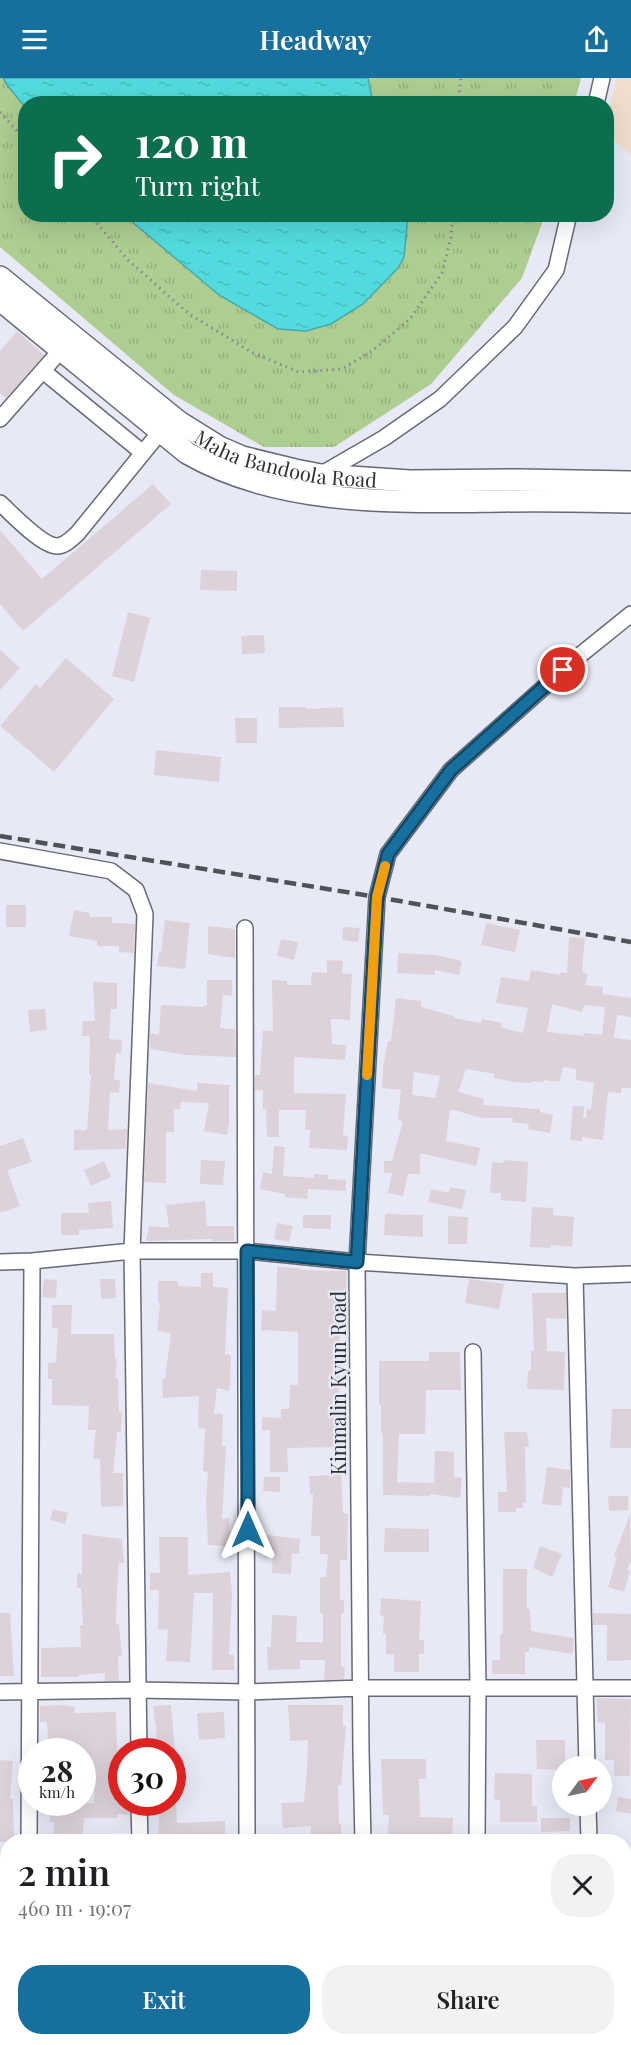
<!DOCTYPE html>
<meta charset="utf-8">
<style>
:root{--surface:#fff;--page:#f2f2f2;--text:#202124;--muted:#757577;--accent:#176f9e}
body{margin:0;font-family:"Playfair Display",serif;background:var(--page);color:var(--text);height:100vh;display:flex;flex-direction:column;font-size:22px;white-space:nowrap}
*{box-sizing:border-box;margin:0}
p{font-size:20px;color:var(--muted)}
.icon{flex:none;width:33px;height:33px;fill:none;stroke:currentColor;stroke-width:2;stroke-linecap:round;stroke-linejoin:round}
.map{position:relative;flex:1;overflow:hidden}
.panel{position:absolute;left:0px;top:1756px;width:632px;height:212px;display:flex;flex-direction:column;background:var(--surface);border-radius:24px 24px 0 0;box-shadow:0 6px 24px #0002}
.panel>*{flex:none}
.guide{position:absolute;left:18px;top:18px;width:596px;height:126px;border-radius:24px;box-shadow:0 6px 24px #0002;background:#0b6e4f;color:#fff;overflow:hidden}
.needle{width:39px;rotate:57deg}
.buttons{position:absolute;left:552px;top:1678px;display:grid;gap:12px}
.buttons a{display:grid;place-items:center;width:60px;height:60px;border-radius:50%;background:var(--surface);box-shadow:0 6px 24px #0002;font-size:30px}
.speed{position:absolute;left:18px;top:1660px;display:flex;gap:12px;font-size:30px;font-weight:700;text-align:center}
.speed>*{display:grid;place-content:center;width:78px;height:78px;border-radius:50%;background:var(--surface);box-shadow:0 6px 24px #0002;line-height:1}
.speed small{font-size:15px;font-weight:400}
.speed .limit{border:9px solid #d22;background:#fff;color:#111}
.pin{position:absolute;display:grid;place-items:center;width:51px;height:51px;color:#fff;margin:-26px;border:3px solid #fff;border-radius:50%;box-shadow:0 2px 6px #0007}
.me{position:absolute;width:66px;margin:-33px;rotate:0deg;stroke-linejoin:round;filter:drop-shadow(0 0 4px #0008)}
.turn{display:flex;align-items:center;gap:21px;height:126px;padding:0 18px;font-size:27px}
.turn .icon{width:78px;height:78px;stroke-width:2.5}
.turn b{display:block;font-size:42px;line-height:51px}
.round{display:grid;place-items:center;flex:none;width:63px;height:63px;border-radius:24px;background:var(--page)}
.headline{display:flex;align-items:center;justify-content:space-between;height:102px;padding:0 18px}
h1{font-size:36px;font-weight:600;line-height:45px}
.action{display:flex;gap:12px;margin-top:auto;padding:12px 18px}
.action a{flex:1;height:69px;border-radius:24px;background:var(--accent);color:#fff;font-size:24px;font-weight:600;line-height:69px;text-align:center}
.action a+a{background:var(--page);color:var(--text)}
header{display:flex;justify-content:space-between;align-items:center;height:78px;padding:0 18px;background:var(--accent);color:#fff;font-size:27px;font-weight:600}
.map>svg:first-child{display:block}
.education{fill:#f0ddcd}
.park{fill:url(#park-tufts)}
.water{fill:url(#water-ripples);stroke:#48a8ab;stroke-width:1.5}
.building{fill:#ddd2da;fill-rule:evenodd}
.lines{fill:none;stroke-linecap:round;stroke-linejoin:round}
.minor-casing{stroke:#676a74;stroke-width:18}
.secondary-casing{stroke:#676a74;stroke-width:24}
.path{stroke:#878991;stroke-width:3;stroke-dasharray:1.5 4.5;stroke-linecap:butt}
.minor{stroke:#fff;stroke-width:15}
.secondary{stroke:#fff;stroke-width:21}
.rail{stroke:#515258;stroke-width:4.5;stroke-dasharray:12 6;stroke-linecap:butt}
.route-casing{stroke:#0f4867;stroke-width:15}
.route{stroke:#176f9e;stroke-width:10}
.slow{stroke:#f59e0b;stroke-width:10}
.labels{text-anchor:middle;dominant-baseline:central;stroke-width:4.5;stroke-linejoin:round;paint-order:stroke}
.street-label{font-size:20px;fill:#303135;stroke:#e7eaf6}
</style>
<header><svg class="icon" aria-label="menu" viewBox="0 0 24 24"><path d="M4 6h16M4 12h16M4 18h16"/></svg>Headway<svg class="icon" aria-label="share" viewBox="0 0 24 24"><path d="M12 15V3M7 8l5-5 5 5M5 13v7h14v-7"/></svg></header>
<div class="map">
<svg width="631" height="1967" viewBox="0 0 631 1967">
<defs>
<pattern id="park-tufts" width="24" height="20" patternUnits="userSpaceOnUse" patternTransform="scale(1.5)"><rect width="24" height="20" fill="#aecd90"/><path d="M3 7l-1-3M5 7V3M7 7l1-3M15 17l-1-3M17 17v-4M19 17l1-3" fill="none" stroke="#96b07d"/></pattern>
<pattern id="water-ripples" width="26" height="14" patternUnits="userSpaceOnUse" patternTransform="scale(1.5)"><rect width="26" height="14" fill="#52dbde"/><path d="M2 4q2-2 4 0t4 0M15 11q2-2 4 0t4 0" fill="none" stroke="#48bcbf"/></pattern>
</defs>
<rect width="100%" height="100%" fill="#e7eaf6"/>
<path class="education" d="M617,0H631V77L606,56V41Z"/>
<path class="park" d="M0,0H581L574,26H26V136L545,137L522,200L431,306L334,369H264L174,317L0,169Z"/>
<path class="water" d="M3,0H368L373,25L26,26L25,29L7,7Z
M124,137H408L404,179L398,190L363,226L331,246L306,253L278,251L219,217Z"/>
<path class="building" d="M17,253L44,277L6,320L0,315V273Z
M153,406L171,426L23,553L0,526V452L42,501Z
M201,492L237,493V513L200,512Z
M128,534L150,540L134,604L112,598Z
M264,557L265,575L242,576L241,558Z
M0,572L20,590L0,612Z
M66,580L114,621L54,694L0,648L36,606L40,610Z
M279,629H306V631L343,629L344,649L279,650Z
M235,640H257V665H236Z
M156,672L221,679L219,704L154,697Z
M6,827H26V849H6Z
M74,832L90,835L89,839H112V845L135,846L134,875L119,874V868H97V863L69,858Z
M165,842L190,845L185,891L157,888L159,874H161Z
M486,845L520,852L515,874L481,867Z
M208,848L235,851V880L208,876Z
M343,849L360,850L358,864L342,862Z
M569,859L585,860L582,894L588,896L585,907L603,909V916L631,920V939L617,937L614,960L631,962V1010H621V1015L608,1014L603,1062L582,1059V1063L570,1062L573,1028H584L583,1040H586L587,1031L591,1032L594,1005L576,1002V991L563,989L559,1004L544,1002V1004L532,1003V1005L513,1004L494,1000L495,996L466,991L458,1014L484,1021L483,1027L540,1031V1034L553,1037L550,1055L528,1051L529,1046L512,1044L513,1040H482L450,1031L446,1063L480,1070L476,1088L420,1075V1096H408L403,1118L388,1115L392,1095H384V1083H392L403,1043L398,1042L401,1012L382,1010L383,989L388,963H391L396,920L421,923V929L454,938V940L481,945L482,941L502,945L501,949L523,955L528,930L496,925L501,899L529,903L531,892L560,897V894L567,895ZM552,926L582,934L584,927L605,929L602,957L584,955V958L547,954ZM414,994L440,998L435,1020L412,1017Z
M281,861L298,864L294,882L277,878Z
M398,875L436,877L462,883L459,897L435,892V897L397,895Z
M327,882L343,883L342,895L352,896L350,942L331,941L332,966L346,967L345,982L294,979V1015L346,1016L343,1057L348,1058L347,1072L309,1070L310,1052H305L306,1032H279V1059H267L266,1031H263V1012H255V997H260L263,952L273,953L272,902L287,903V907H311L312,894L327,895Z
M207,902H232V918L223,917L220,950L235,951L236,979L186,977L150,971V955L159,957L161,927L204,929V927H207Z
M93,904L117,905V931H111L109,961L122,962L121,976L116,975L114,1002H120L119,1015L110,1014L108,1052L127,1051L126,1071L74,1072V1052H87L91,997H89L90,958H82L83,943H95Z
M45,931L47,952L30,954L28,932Z
M148,1005L197,1013V1005L229,1007V1044L227,1057L204,1053L209,1025L181,1024L180,1031H174V1054H166V1105L144,1104Z
M23,1060L32,1084L7,1092L20,1128L0,1135V1068Z
M274,1068L285,1069L283,1098L314,1100V1096L328,1097V1101L346,1102V1113L308,1111L307,1121L285,1119V1116L260,1111L263,1094L272,1096Z
M201,1082L225,1083L223,1107L200,1106Z
M504,1082L528,1084L526,1124L501,1122V1115H490L492,1084L503,1085Z
M104,1083L111,1099L91,1108L84,1092Z
M450,1109L466,1112L462,1131L428,1124L431,1111L449,1115Z
M111,1123L113,1150L79,1152V1157H61V1135H89L88,1125Z
M205,1123L207,1148H234V1163H212V1161L146,1163L149,1148L169,1150L166,1127Z
M532,1129L553,1130V1137L574,1139L572,1169L551,1167V1170L530,1169Z
M385,1136L423,1137V1159L384,1157Z
M303,1137H331V1151L303,1150Z
M448,1138L468,1139L467,1166H448Z
M277,1145L293,1148L289,1164L274,1161Z
M277,1189L300,1190V1192L347,1193L346,1216H340L339,1329H337L339,1369L287,1370L288,1394H270V1352H262V1339L281,1340V1331H289L290,1307H298V1254L261,1252L262,1232L276,1233Z
M201,1195H213V1209L228,1210L225,1276L231,1277L230,1300H231L229,1313L217,1310L214,1336H223L222,1368H226L222,1441L229,1440L230,1468L208,1467L206,1423L208,1394L203,1393L205,1351L198,1350L199,1318L163,1320L162,1301H165L171,1255L157,1253L160,1225H158V1203H178V1208L201,1209Z
M44,1201L57,1202L56,1220L42,1219Z
M100,1201H115L116,1220L101,1221Z
M469,1201L504,1206L499,1231L465,1225Z
M532,1215H566V1241L546,1240L547,1273L565,1274L564,1312L527,1311L528,1292L531,1293V1273H534Z
M52,1227H72L71,1256H114L115,1281H117L115,1300H118L119,1334H122L121,1354H117L113,1395H123V1428L101,1429L100,1381L93,1380L96,1352H88L89,1328L52,1327V1301H48V1285L56,1284L58,1250H52Z
M429,1274H460L461,1312H426L425,1356H399L397,1404L434,1405L435,1373L454,1374V1399L462,1400L460,1420L430,1416L429,1418L383,1417V1355H381V1327H379V1283H429Z
M612,1331H631V1370H610Z
M504,1354H527L529,1369H525L526,1425L523,1424V1430H516V1434H498V1414H507Z
M547,1389L570,1392V1410L563,1409L561,1428L542,1426Z
M341,1397L343,1435L348,1436L347,1482H340V1522H344V1536H341V1589H345L344,1601L324,1602L325,1582H300V1591L268,1592L267,1569H271L272,1537L297,1538L296,1564H323V1536H320V1499H326L328,1476H320V1458H311L313,1416H310L309,1398Z
M264,1399H280V1414L263,1413Z
M608,1418H628V1432L609,1433Z
M53,1431L68,1435L65,1446L50,1442Z
M630,1437L631,1482L627,1492L630,1493L624,1514L608,1509L617,1479L614,1478Z
M385,1450L429,1451V1474H384Z
M82,1456L122,1461L124,1485H119L117,1511L116,1546H119L122,1578H118L119,1603H105V1595L79,1597V1599H41V1570L81,1569L80,1547H83L81,1510H77V1496H82Z
M267,1457L300,1461L299,1476L292,1475L291,1496L272,1495L273,1472H266Z
M159,1459H188V1497L230,1494L232,1516L229,1577H234V1592H212L213,1515H194L190,1584L166,1583L168,1552L158,1551L159,1512H150V1495H160Z
M540,1468L562,1476L552,1499L533,1490Z
M503,1491H527V1531H530L531,1553L574,1560L573,1576L529,1569V1574H525V1596H492V1582H500V1556H503Z
M381,1520L421,1523L419,1562H424V1576H419V1594H394V1576H386V1556H383L384,1538L380,1537Z
M0,1535H10L14,1598H0Z
M593,1535L631,1536V1582L607,1583V1547H593Z
M596,1620L631,1621L630,1698H614V1682H605V1644L598,1645Z
M63,1627L75,1629L74,1635L116,1634L117,1674H122V1699H118L117,1725H129L130,1737L117,1736V1740H84L82,1764H53L54,1744H50L49,1725H94L95,1700H88L87,1674H54V1664H48L47,1644H40V1628Z
M171,1627L175,1674H157L156,1645H155L153,1628Z
M288,1627H343V1648H346L341,1707H338L339,1746H341V1760H333V1764H311V1748L283,1750L281,1725L304,1724L307,1690L308,1662L290,1663Z
M224,1634L225,1660L199,1662L197,1635Z
M536,1662H565V1689H562V1692L537,1691Z
M381,1681H426V1701H419L420,1739L453,1740L452,1764H387L389,1737H383Z
M0,1682L13,1683L10,1721H13L14,1764H0Z
M172,1686H184L185,1702H172Z
M495,1695L532,1696V1728H537V1744H500V1722L494,1721Z
M618,1719L631,1721V1736L616,1733Z
M160,1727H176L177,1745L225,1743V1764H161V1760H158Z
M541,1740H570V1753L541,1754Z"/>
<g class="lines">
<g class="minor-casing">
<path id="minor" d="M596,26L602,0
M43,293L143,375
M0,341L61,272
M320,397L384,360L440,321L515,249L556,192L569,136
M0,425C12,436 42,468 57,468C65,468 71,461 77,456L160,354
M0,773L111,793L136,812L145,836L132,1173L139,1674
M245,850L247,1764
M0,1184L32,1183L132,1173H247L357,1184L575,1198L631,1196
M575,1198L587,1689
M473,1274L478,1610L477,1764
M0,1614L138,1612L248,1614L361,1610H631
M139,1725L140,1764
M588,1728L589,1764
M29,1764L32,1183
M363,1764L361,1673L357,1184L377,819L388,776L451,692L579,578L631,536
M624,1793H631
M29,1960V1967
M142,1960V1967
M366,1960V1967
M245,1967V1960"/>
</g>
<g class="secondary-casing">
<g id="secondary">
<path id="s1" d="M0,199L179,344L219,369L242,379L295,392L321,397L410,403L520,402L631,404"/>
<path d="M0,222L187,375C281,429 399,424 503,423C546,422 588,423 631,424"/>
</g>
</g>
<path class="path" d="M458,26L461,0
M0,34L26,63
M89,136L128,182L189,236L253,275L299,294L342,291L372,273L410,241L442,195L451,159L453,136"/>
<use href="#minor" class="minor"/>
<use href="#secondary" class="secondary"/>
<path class="rail" d="M0,758L377,819L631,864"/>
</g>
<g class="lines">
<g class="route-casing">
<path id="route" d="M248,1452L247,1173L357,1184L377,819L388,776L451,692L563,592"/>
</g>
<use href="#route" class="route"/>
<path class="slow" d="M367,997L377,819L385,788"/>
</g>
<g class="labels">
<g class="street-label">
<text stroke="none"><textPath href="#s1" startOffset="346">Maha Bandoola Road</textPath></text>
<text transform="translate(337 1305) rotate(-90)">Kinmalin Kyun Road</text>
</g>
</g>
</svg>
<div class="buttons">
<a><svg class="needle" viewBox="-14 -14 28 28"><path d="M0-13l5 13h-10z" fill="#e53935"/><path d="M0 13l5-13h-10z" fill="#757577"/></svg></a>
</div>
<div class="speed"><div>28<small>km/h</small></div><div class="limit">30</div></div>
<div class="pin" style="left:563px;top:592px;background:#d93025"><svg class="icon" aria-label="arrive" viewBox="0 0 24 24"><path d="M6 21V4h12l-3 4 3 4H6"/></svg></div>
<svg class="me" style="left:248px;top:1452px" viewBox="-20 -20 40 40"><path d="M0-17L14 15 0 8-14 15z" fill="#176f9e" stroke="#fff" stroke-width="4"/></svg>
<div class="guide">
<div class="turn"><svg class="icon" aria-label="right" viewBox="0 0 24 24"><path d="M7 20v-9h11M14 6l5 5-5 5"/></svg><div><b>120 m</b>Turn right</div></div>
</div>
<section class="panel">
<div class="headline"><div><h1>2 min</h1><p>460 m · 19:07</p></div><a class="round"><svg class="icon" aria-label="close" viewBox="0 0 24 24"><path d="M6 6l12 12M18 6L6 18"/></svg></a></div>
<div class="action"><a>Exit</a><a>Share</a></div>
</section>
</div>
